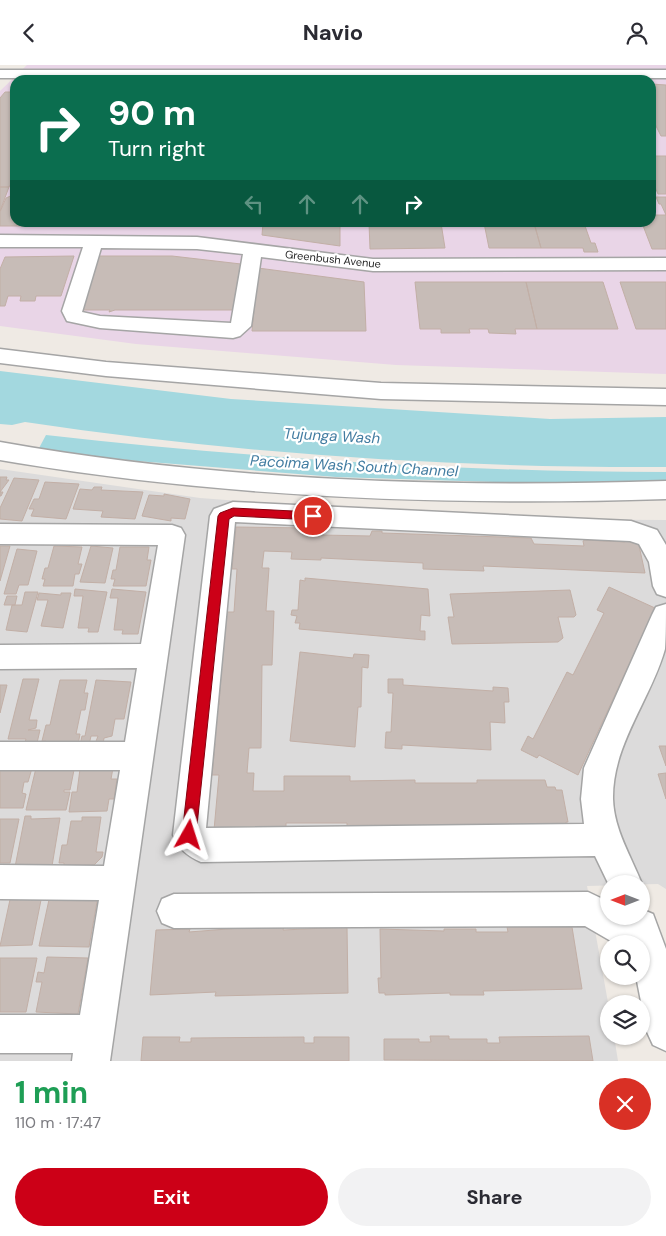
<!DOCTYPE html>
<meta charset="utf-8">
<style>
:root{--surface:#fff;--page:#f2f2f3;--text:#2b2b33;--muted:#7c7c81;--accent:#cc0017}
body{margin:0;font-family:"DM Sans",sans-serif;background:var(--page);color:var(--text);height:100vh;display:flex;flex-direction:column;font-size:19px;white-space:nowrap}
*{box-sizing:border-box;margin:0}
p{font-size:16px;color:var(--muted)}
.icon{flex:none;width:28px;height:28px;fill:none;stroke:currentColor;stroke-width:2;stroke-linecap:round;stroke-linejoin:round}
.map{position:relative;height:996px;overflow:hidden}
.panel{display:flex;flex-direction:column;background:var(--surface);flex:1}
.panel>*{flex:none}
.guide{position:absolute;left:10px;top:10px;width:646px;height:152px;border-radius:15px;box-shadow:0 1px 4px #0004;background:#0b6e4f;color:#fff;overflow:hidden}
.needle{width:32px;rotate:270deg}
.tools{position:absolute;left:600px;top:810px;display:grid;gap:10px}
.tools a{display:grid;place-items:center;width:50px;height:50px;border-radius:50%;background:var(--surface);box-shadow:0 1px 4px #0004;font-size:25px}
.pin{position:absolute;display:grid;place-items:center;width:42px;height:42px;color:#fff;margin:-21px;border:2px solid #fff;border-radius:50%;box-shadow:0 1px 5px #0007}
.me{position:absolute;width:55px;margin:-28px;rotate:6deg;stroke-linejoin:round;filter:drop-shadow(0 0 4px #0008)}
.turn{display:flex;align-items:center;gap:18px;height:105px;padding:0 15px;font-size:22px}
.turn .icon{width:65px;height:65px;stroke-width:2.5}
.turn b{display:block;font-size:35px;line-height:42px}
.lanes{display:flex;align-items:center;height:48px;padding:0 15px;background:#0003;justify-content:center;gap:25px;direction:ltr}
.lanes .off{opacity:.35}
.round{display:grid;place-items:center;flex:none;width:52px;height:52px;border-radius:26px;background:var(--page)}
.overview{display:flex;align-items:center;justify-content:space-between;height:85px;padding:0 15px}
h1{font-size:30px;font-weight:700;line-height:38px;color:#1e9e55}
.cta{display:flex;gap:10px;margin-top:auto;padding:10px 15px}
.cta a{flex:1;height:58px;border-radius:30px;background:var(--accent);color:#fff;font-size:20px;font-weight:700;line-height:58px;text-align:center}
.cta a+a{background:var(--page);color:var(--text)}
header{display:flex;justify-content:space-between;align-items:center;height:65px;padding:0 15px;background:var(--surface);font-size:22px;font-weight:700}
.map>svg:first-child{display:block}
.residential{fill:#dcdbdb}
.industrial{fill:#e9d5e7;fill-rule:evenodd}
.water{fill:#a3d8df}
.building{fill:#c7bcb7;stroke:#c2afa6}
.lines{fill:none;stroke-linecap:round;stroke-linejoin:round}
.minor-casing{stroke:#a5a5a5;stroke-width:3}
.minor{fill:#fff;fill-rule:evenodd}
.route{fill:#cc0017;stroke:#85000f}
.labels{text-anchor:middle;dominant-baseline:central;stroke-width:4.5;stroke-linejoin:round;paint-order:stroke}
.far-street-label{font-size:11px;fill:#1e1e1e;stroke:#fff}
.water-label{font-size:15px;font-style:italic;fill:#427ca1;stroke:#fff}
</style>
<header><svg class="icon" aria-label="back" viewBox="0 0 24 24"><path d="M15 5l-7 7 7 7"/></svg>Navio<svg class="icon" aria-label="person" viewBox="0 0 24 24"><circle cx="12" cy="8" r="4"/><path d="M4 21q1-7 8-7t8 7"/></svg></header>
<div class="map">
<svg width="666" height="996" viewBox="0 0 666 996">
<rect width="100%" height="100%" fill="#efeae4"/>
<path class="residential" d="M0,404L200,433L370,446L515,454L666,455V824L658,819L587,821L609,943V971H614L618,996H0Z"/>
<path class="industrial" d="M27,0H666V309L396,300L136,279L0,261V26ZM15,15H651V158H15Z"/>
<path class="water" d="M0,306L231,334L550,354L666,352V402C452,403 237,389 25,357L12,360L0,359Z
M46,370C252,393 459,407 666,407V419L523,418L336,412L137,396L38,385Z"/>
<path class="building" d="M651,19L666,20V71H661L651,51Z
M5,27H15V112L9,122H0V33Z
M651,91H666V129H658L651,113Z
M0,122H9L0,146Z
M15,129V158H143L142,161H0V147L6,133Z
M656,132H666V150L661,139H659Z
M651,150H666V184H652L642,158H651Z
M263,158H340V181L262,170Z
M369,158H441L445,183L370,184Z
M484,158H534L541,183H489Z
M534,158H584L591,178H595L598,187H584L583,183H541Z
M74,191L61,231H36L35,236H20L21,231H8L5,241H0V204L5,192Z
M98,191H172L241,199L237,245H115L109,247L110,245H81Z
M258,203L364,217L366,266H252Z
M415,217H526L537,264H515L516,269L489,268L488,264H469L470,268H441V264H420Z
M526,217H603L618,264H537Z
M620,217H666V264H636Z
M0,412H7L6,415H9L0,427H3L1,431H0Z
M14,413L39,415L22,456L0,454V443Z
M45,417L79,419L66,454L31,451L34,444H29L34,434H39Z
M94,422H102L101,425L143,427L135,454L101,452L103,446L73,444L80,424L92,425Z
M164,429L190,434L185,454L171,453V456L142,451L149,430L164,431Z
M236,462L307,463L321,465V470L370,471L372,466H382V468L531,473L534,479L584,481L583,476L585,475L625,477L624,476H638L645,508L483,501L484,506L423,504V498L321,493V495L291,494L292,487L264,486L262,503H269L266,546H274L272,600H262L261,683H249L247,708H254L253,726H284V711H350V716L415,715V718H477V715H545L547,722H555L556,725H562L568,757H566L567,764L347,765V758H286V765H214L219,710H212L215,679H213L216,640H219L225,547H234L237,504H232Z
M0,481H10L0,516Z
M54,481L82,482L78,499H82L79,509H75L73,521H43L45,514H42L45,503H48Z
M91,481L113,483L105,518L80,517Z
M120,482H149L147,495H151L146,521H113L115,514H111L113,505H116Z
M17,484L37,486L28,520H19L16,529H4Z
M305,513L428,524L430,551L421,550L420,566H425V575L299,564L300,558H295L297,551L291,550L292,545H298L300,515L305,516Z
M609,522L655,543L578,710L539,690L537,693L521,685L528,671L533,674L567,607L573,610L604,548L597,545Z
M75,524L107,527L98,567H88L89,563H78L83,531H74Z
M112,524L146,527L138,569H122L123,565H114L118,533H110Z
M570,525L576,550L574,552H558L563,573L558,577L452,579L448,552H454L450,529Z
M25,527H38L27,567L6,565L12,540H22Z
M39,528L61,530V528H71L63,563L41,561L48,535H37Z
M7,531H17L15,540H4Z
M300,587L353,593L354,589L369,590L368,603L362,602L361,642H358L355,682L290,676Z
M23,614H39L29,655H37L36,663L28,665H40L37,678L25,677L26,674H8Z
M388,614H403V620L493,626V622L508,623L509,637H504L505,658L490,657L491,685L402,680V684L385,683L386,667H391L393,628H388Z
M60,615H87L84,628H88L85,645H81L76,669H80L78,680L45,679L46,676H42L46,660H50Z
M96,615L131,617L124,654H115L112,671L104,673L103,679H95L98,671H91L89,680H80L82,671H85Z
M0,620H7L0,648Z
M659,681H666V701Z
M0,703H32L28,717H24L22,728L26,729L23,743H0Z
M36,703L74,705L70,725H64V727H70L66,745H26Z
M113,703L111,714H117L114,734H109L107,746L69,747L72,727H77L80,704Z
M666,708V734L658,709Z
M25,751H31V754L60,753L52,801L15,802Z
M82,752H101L96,787H103L102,792L94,800H64V798H59L62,780H67L71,756H82Z
M0,754H19L10,798H0Z
M11,830H42L32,880L0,881Z
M50,830L98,831L89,882L39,881Z
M253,862H284L283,865L347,862L348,928L215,931L216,927L150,930L156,865L190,864L189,867Z
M507,862H572L582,924L483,926L484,930H450V928L385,930V928H379L378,913H381L380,864L444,866V864H476V867H508Z
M47,892L88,893L78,949L36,947L42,917H36L38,907L44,908Z
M0,893H37L26,947H0Z
M430,971H449V974H487V978H500L499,972L589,971L593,996L384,995V974H419V977H431Z
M143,972H180L179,977H191V973L304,972V978H314V972H349V996H141Z"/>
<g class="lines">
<g class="minor-casing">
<path id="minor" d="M0,5H666V13H0Z
M0,170L197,172L373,194L666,193V205L373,206L261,192L251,261L240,271L233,273L100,263L67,256L62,246L83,182H0ZM101,183L197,184L243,189L231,258L100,251L82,247Z
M0,284L106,297L381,318L666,324V340L381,334L106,311L0,298Z
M0,377C219,416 444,423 666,416V434C449,441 232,433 18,398L0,395Z
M233,437L631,456L657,465L666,480V532L657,529L653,521L649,497L639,479L630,476L235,457L206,763L584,759L581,734L584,703L652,550L656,542L666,539C666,552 666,571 665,584C651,634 612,680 613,734C614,765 631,791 642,819L641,820H609L595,791L201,797C187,791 179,784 173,770L210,451L214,444Z
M0,459L172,460L181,463L185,470L110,996H72L73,988H0V950H80L99,835L0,834V800L104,801L120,705H0V677H125L137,603L0,604V580L141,579L158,480L0,479Z
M588,827L609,837V851H641V844L653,849L666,884V986L653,980L647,967L636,911H641V879H616L585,861L174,863L162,858L157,846L162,834L174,829Z"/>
</g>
<use href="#minor" class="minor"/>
</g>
<path class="route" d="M233,443L313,447L318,451L313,455L234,451L229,454L196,770L194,775L189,777L184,775L182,770L218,451L220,448Z"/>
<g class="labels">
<g class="far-street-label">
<text transform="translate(333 194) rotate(6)">Greenbush Avenue</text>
</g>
<g class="water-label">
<text transform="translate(332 371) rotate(3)">Tujunga Wash</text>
<text transform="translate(354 401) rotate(3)">Pacoima Wash South Channel</text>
</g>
</g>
</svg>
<div class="tools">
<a><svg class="needle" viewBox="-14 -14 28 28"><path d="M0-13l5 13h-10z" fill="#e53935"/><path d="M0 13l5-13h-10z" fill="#7c7c81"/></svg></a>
<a><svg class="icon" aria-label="search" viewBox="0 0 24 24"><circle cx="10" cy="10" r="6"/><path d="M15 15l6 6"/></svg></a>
<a><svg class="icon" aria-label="layers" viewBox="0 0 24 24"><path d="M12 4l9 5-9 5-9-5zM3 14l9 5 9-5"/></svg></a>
</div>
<div class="pin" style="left:313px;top:451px;background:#d93025"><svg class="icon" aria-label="arrive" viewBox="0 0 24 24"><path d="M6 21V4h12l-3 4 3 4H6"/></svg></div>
<svg class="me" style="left:189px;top:770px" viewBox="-20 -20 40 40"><path d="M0-17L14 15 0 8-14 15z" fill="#cc0017" stroke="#fff" stroke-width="4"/></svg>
<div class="guide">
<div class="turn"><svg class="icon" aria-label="right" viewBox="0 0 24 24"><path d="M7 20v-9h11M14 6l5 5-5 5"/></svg><div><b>90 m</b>Turn right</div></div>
<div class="lanes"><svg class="icon off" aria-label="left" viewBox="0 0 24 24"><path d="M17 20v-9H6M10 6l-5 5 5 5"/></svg><svg class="icon off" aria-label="ahead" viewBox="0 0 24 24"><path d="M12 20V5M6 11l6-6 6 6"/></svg><svg class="icon off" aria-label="ahead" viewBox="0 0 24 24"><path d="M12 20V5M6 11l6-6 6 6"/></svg><svg class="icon" aria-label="right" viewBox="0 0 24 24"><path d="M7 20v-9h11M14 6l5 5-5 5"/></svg></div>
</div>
</div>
<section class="panel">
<div class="overview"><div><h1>1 min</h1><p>110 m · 17:47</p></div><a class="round" style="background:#d93025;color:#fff"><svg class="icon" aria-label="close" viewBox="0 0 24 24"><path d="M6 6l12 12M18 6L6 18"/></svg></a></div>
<div class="cta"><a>Exit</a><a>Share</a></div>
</section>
